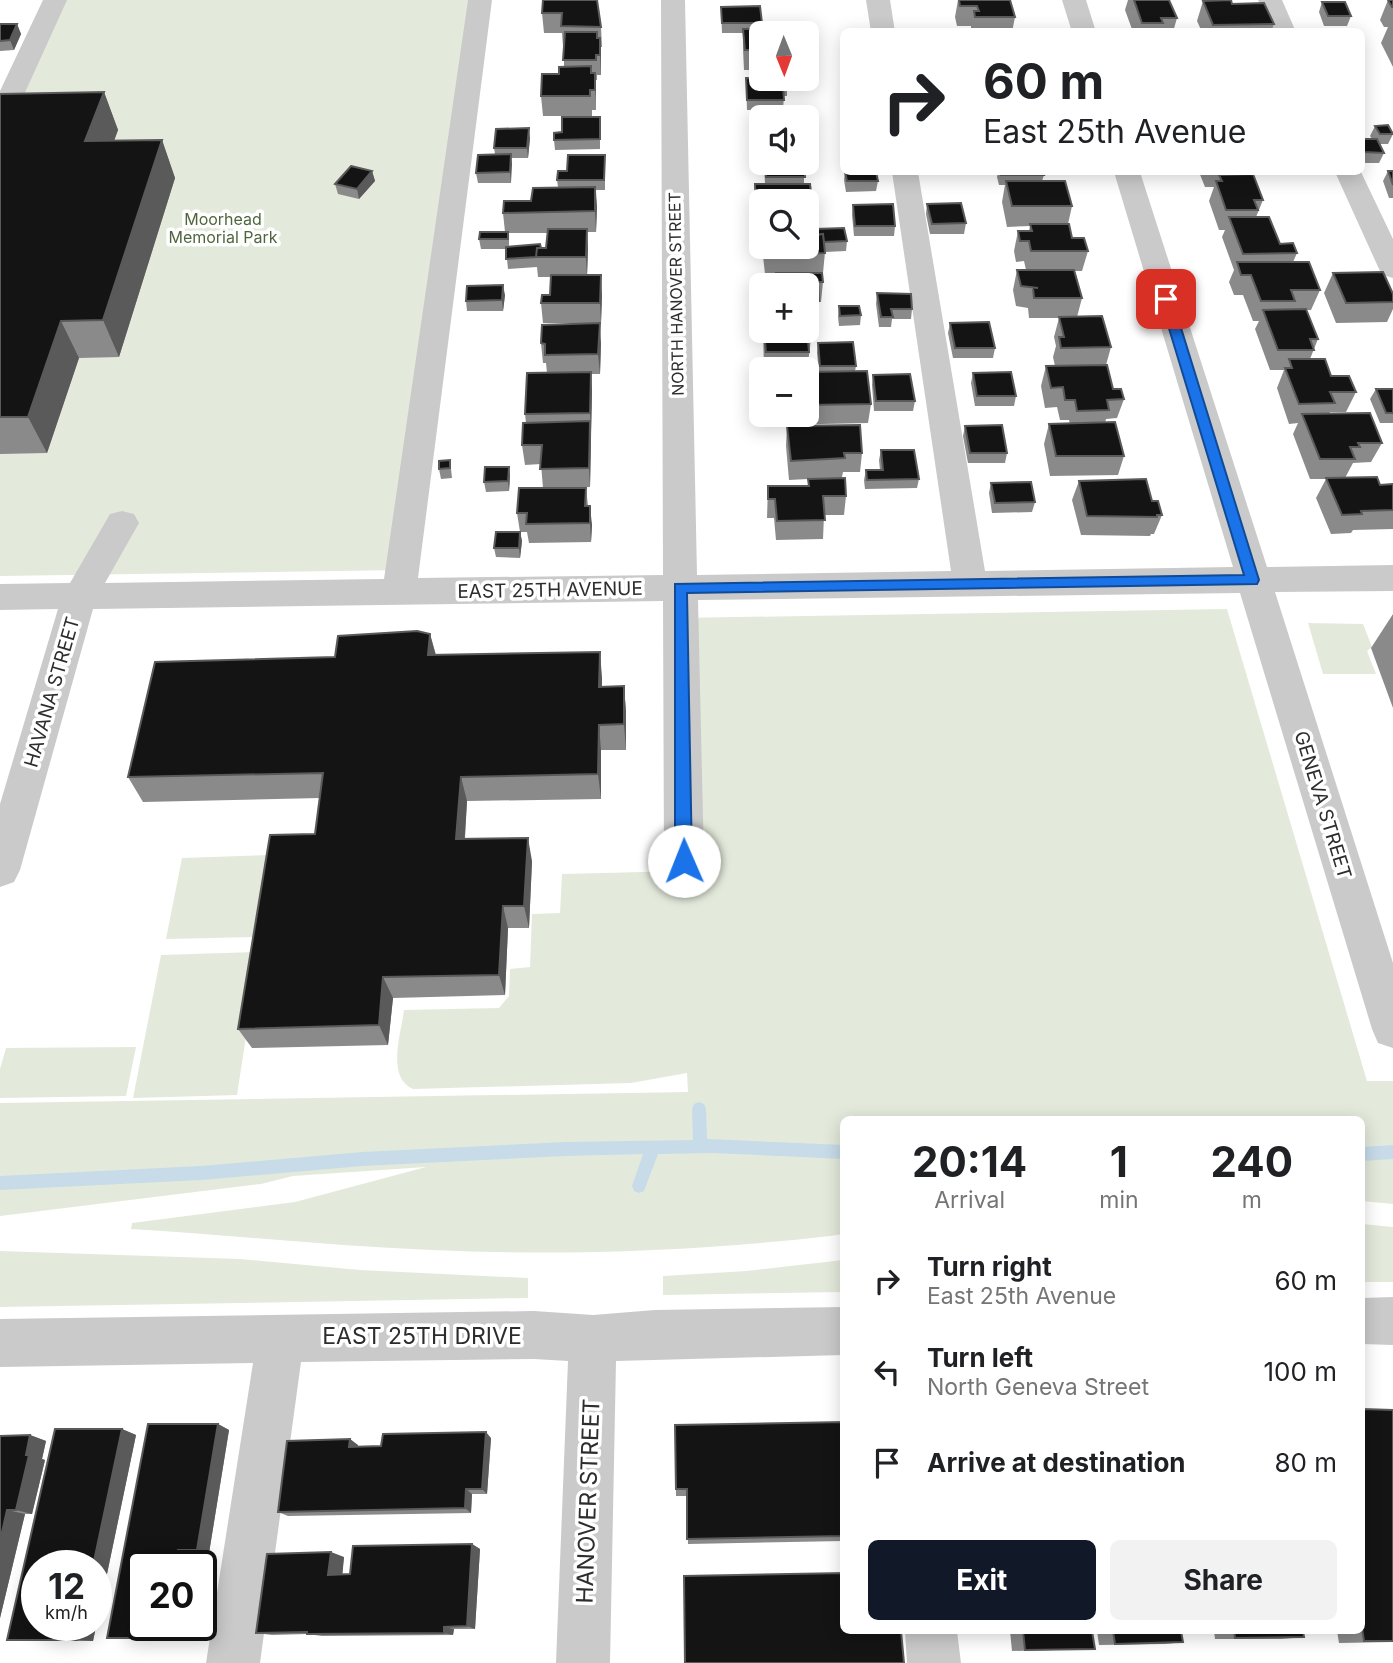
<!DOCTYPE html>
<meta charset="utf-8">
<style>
:root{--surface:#fff;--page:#f2f2f2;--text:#202124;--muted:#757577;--accent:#111827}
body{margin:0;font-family:Inter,sans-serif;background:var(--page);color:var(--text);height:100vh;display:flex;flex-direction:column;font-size:26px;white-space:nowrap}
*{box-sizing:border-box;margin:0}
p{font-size:23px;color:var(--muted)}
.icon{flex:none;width:38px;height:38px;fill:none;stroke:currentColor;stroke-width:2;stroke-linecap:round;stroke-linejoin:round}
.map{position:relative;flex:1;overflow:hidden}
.drawer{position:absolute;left:840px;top:1116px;width:525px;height:518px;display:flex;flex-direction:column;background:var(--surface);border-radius:10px;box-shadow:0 4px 18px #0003}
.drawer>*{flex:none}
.banner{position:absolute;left:840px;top:28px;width:525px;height:147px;border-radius:10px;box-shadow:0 4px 18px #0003;background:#fff;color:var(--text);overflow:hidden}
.needle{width:46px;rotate:179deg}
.fabs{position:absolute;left:749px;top:21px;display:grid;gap:14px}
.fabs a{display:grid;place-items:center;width:70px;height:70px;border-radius:10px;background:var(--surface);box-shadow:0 4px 18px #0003;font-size:35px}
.speed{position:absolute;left:21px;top:1550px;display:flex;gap:14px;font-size:35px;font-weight:700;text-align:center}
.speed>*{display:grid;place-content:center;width:91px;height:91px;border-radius:50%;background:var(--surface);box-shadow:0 4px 18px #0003;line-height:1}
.speed small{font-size:18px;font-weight:400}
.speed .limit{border:4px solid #111;border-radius:10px;background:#fff;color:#111}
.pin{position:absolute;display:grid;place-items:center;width:60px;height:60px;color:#fff;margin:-30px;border-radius:14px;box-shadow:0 4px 10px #0006}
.me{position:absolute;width:77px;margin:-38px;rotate:359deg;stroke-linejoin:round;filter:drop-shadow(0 0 5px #0008)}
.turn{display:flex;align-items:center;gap:24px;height:147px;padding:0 28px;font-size:32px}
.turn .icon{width:91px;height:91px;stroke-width:2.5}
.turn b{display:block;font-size:49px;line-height:60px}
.eta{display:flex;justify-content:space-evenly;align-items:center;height:119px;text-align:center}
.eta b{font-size:42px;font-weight:700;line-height:49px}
.primary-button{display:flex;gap:14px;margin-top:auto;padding:14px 28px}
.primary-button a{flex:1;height:80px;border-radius:10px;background:var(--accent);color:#fff;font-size:28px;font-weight:700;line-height:80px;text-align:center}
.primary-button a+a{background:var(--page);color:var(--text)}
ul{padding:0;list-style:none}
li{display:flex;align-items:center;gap:21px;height:91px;padding:0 28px}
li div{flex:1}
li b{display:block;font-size:26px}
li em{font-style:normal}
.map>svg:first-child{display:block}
.green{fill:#e3eadb}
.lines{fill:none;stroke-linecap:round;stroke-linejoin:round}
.stream{fill:#c7dbe9;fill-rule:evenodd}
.minor{fill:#cacaca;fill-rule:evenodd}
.wall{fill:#8a8a8a;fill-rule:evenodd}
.shaded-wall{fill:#5a5a5a}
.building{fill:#141414;stroke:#5a5a5a;stroke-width:2}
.route{fill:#1a73e8;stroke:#114b97;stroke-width:2}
.labels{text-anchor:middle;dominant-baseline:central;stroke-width:7;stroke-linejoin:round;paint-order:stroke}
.far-park-label{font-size:16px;fill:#4f663c;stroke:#fff}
.far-street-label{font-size:16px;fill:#2d2d2d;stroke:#fff}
.street-label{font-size:19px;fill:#2d2d2d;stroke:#fff}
.near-street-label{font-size:23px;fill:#2d2d2d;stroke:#fff}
</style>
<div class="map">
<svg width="1393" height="1663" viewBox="0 0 1393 1663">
<rect width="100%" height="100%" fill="#fff"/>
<path class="green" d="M55,0H480L402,570L0,576V130Z
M1227,609L1367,1081H1393V1204L1362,1201V1120H844L843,1234L830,1236C698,1251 565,1256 432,1250C332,1246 231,1235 131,1229L132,1223L295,1202L426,1167L293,1176L261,1184L0,1216V1103L688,1092L687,1073L631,1083L413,1089C386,1077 401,1034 404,1010L499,1008L509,996L510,969L530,967L532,914L560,913L562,874L684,871L679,618Z
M1308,623L1363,624L1372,647L1367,651L1376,674H1323Z
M270,855L257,937L166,939L182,858Z
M259,952L237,1095L133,1098L161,955Z
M136,1047L126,1096L0,1098V1069L6,1048Z
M1362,1224L1393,1227V1282H1362Z
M0,1251L240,1259L360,1270L528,1278V1298L0,1307Z
M843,1260V1292L663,1295V1276L747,1271Z"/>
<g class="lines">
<path class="stream" d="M699,1102L704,1104L706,1109L707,1139L844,1145V1159L713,1153L658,1154L644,1191L639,1193L634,1191L632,1186L643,1154L566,1156L362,1166L201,1180L0,1190V1176L201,1166L362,1152L566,1142L693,1140L692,1109L694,1104Z
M1393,1145V1159L1362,1161V1147Z"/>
<path class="minor" d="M43,0H67L13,119L9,125L0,127V91Z
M468,0H492L418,578L663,575L661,0H685L697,575L951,571L892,172H918L985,571L1233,567L1114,172H1140L1267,567L1393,565V591L1275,592L1393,963V1048L1378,1043L1372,1029L1240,593L698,600L704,861L698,873L684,878L670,873L664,861L663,601L93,609L20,870L14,882L0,887V804L58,609L0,610V584L70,583L110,514L122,511L134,514L139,523L105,583L384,579Z
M866,0H890L895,32H871Z
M1062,0H1086L1096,32H1072Z
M1258,0H1282L1296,32H1272Z
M1335,172H1361L1393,239V278L1383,275L1379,269Z
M1393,1297V1345L1362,1344V1298Z
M844,1307V1355L616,1361L610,1663H556L568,1361L534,1359L301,1362L260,1663H206L253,1363L0,1367V1319L534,1311L593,1315L655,1310Z
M905,1631H957L961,1663H907Z"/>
</g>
<path class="wall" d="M543,0L601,27L602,47H601V75H597V80H595L596,110H592V116H543L541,96L564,67V46H563L562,33H544L542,13Z
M958,0H1010L1015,17L1012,32H971V26H957L955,17Z
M1128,0H1169L1177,18L1173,32H1133L1125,10Z
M1388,0H1393V67L1381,43L1388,27H1384L1380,20Z
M1203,1L1232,4L1274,24L1271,32H1202L1197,21Z
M1322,2L1351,16L1347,26H1324L1319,12Z
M721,7L762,23L761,79L787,86V96H784L783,110H747L746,78H752L751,70H744L743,49V33H722Z
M0,24H17L21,34L14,50L0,51Z
M104,92L118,130L114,141L162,140L175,178L119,357L79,358L47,453L0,454V94Z
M755,115L761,117V148H756Z
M600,117V149L555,150L554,140Z
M1375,126L1393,134L1388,144H1380L1384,153L1379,163H1362V139H1372L1370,136Z
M530,138L528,158H511V183H478L476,173L495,154L494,148Z
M807,154L808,160L807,170H804V184L813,208L811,228H809L810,235H815L816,229L847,241L846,251L825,252L823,273H822L823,282L821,302H819L817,321H811L812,330L807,372L819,371L817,353L818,343L856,366L855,371L871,404L868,423L776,425V415H807V369H764L763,331H807V285H775L776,274H765L762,247H807V201H761V230L755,231V184H765L764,163H807Z
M605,155V190H596L597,207L596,232H587L588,249L587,275L602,295L601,323H543L541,303L550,295L551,277H538L537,267L508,269L506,249H481L479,239L505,232L503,213L558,187L557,180L567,171ZM509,233H547L546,248L509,246Z
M372,171L375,181L359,199L338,194L335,184Z
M1388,171H1393V198H1389L1383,181Z
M845,172L878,181L876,191L846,192L844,180Z
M998,172H1043L1044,175L1042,181L1072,206L1068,224L1072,238L1088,251L1082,271H1075L1082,298L1077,317L1111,347L1106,365L1113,389L1124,399L1117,418L1106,419L1105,423L1124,456L1118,475L1050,476L1044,444L1049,424H1070L1069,420H1060L1057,407L1045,408L1041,386L1046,366H1055L1053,357L1056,346L1054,337L1059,318H1029L1028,308L1016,306L1013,290L1017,270H1026L1024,261L1016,262L1014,251L1018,231H1029L1030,226L1007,227L1002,202L1005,185H999L997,177Z
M1199,172H1241L1240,174L1263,200L1256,217L1280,244L1297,253L1293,262L1320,290L1311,310H1306L1318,339L1310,359L1331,376L1356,392L1346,412H1330L1329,414L1382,443L1371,462L1353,463L1345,478L1380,485L1393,484V529L1353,530L1351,533L1331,534L1316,498L1326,479H1310L1293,434L1298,423L1289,424L1277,388L1284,370H1270L1255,329L1259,321H1253L1243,295H1234L1229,282L1234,270L1222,237L1225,230H1219L1209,201L1214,187H1205Z
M927,204L966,223L964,234H930L926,214Z
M853,205L895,226L894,236H854L852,215Z
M1333,273L1393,294V309L1387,322L1336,323L1324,293Z
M877,293L912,309L911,319H892L891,327H879L876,304Z
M505,295L503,311H467L466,301Z
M839,306L861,315L860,325L839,326L838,317Z
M950,323L995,348L993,358H953L948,333Z
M541,343H601L600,374H591L592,392L590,487L543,488L541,464L525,465L522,445L526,423L525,414L547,373L546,363H543Z
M973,373L1016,396L1014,406H975L971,383Z
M873,375L915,401L913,411H874L872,385Z
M1376,389H1393V423H1380L1370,399Z
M787,426L862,453L860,472H843L842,477L846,496L844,515H824L823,539L776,540L774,518H767L768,486H808V479L789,480L786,446Z
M965,426L1007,453L1005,463H968L963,436Z
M881,450L919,479L917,488L865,489L864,480L866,470H880L879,460Z
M450,460L452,478L441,479L439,469Z
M509,467L510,476L509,491L486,492L484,482Z
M1079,481L1152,501L1162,515L1154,534H1151L1150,536L1081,535L1072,500Z
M991,483L1035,502L1032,512L992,513L989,493Z
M586,488L588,506L592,525L591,542L529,543L527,532H520L522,541L520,558L496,557L494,548L520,532L517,513Z
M1393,614V708L1371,648Z
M430,634L436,655L600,652L602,687L624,686L626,712V750H601V799L467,801L465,839L532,861L529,928H508L505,995L393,998L388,1045L252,1048L238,1029L315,834L320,798L143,802L128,777L335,657Z
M1362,1409L1393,1410V1642L1339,1643L1337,1631H1362Z
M844,1422V1541L688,1544L687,1496H676V1489Z
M148,1424H218L229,1430L209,1553L191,1554L190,1561L195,1566H142V1626H189L187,1639H122L107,1638Z
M122,1429L136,1435L93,1641H24L7,1640Z
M30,1435L46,1441L42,1459L45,1460L32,1514H25L0,1618V1436Z
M491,1438L487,1494H472L471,1513L288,1516L278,1512L350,1439L358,1446H381Z
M472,1544L480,1549L475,1629H454L453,1635L322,1636L307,1634L272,1635L256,1633L344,1557L342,1574H350Z
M1010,1631H1092L1095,1649L1012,1651Z
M1097,1631H1181L1183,1642L1165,1644L1099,1645Z
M1214,1631H1303L1304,1637L1281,1639H1215Z"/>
<path class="shaded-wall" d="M17,24L21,34L14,50L10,40Z
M600,38L601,58V75L600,55Z
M595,73L596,93V110L595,90Z
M104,92L118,130L100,179L85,141Z
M529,128L530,138L528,158L527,148Z
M162,140L175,178L119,357L103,320Z
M511,154L512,164L511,183L510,172Z
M372,171L375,181L359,199L357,189Z
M595,187L597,207L596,232L595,211Z
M587,229L588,249L587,277L586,257Z
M601,275L602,295L601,323L600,303Z
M503,285L505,295L503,311L502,300Z
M61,321L79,358L47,453L28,417Z
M600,323L601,343L600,374L598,354Z
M591,372L592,392L591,433L590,413Z
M590,421L591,440L590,487L589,468Z
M509,467L510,476L509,491L508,481Z
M590,506L592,525L591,542L590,523Z
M520,532L522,541L520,558L519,548Z
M430,634L437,660L428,655Z
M600,652L602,678V713L599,687Z
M624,686L626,712V750L624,724Z
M599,725L601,750V799L598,774Z
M461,777L467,801L463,863L456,839Z
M528,838L532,861L529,928L524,906Z
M503,906L508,928L505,995L499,975Z
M383,977L393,998L388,1045L379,1025Z
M218,1424L229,1430L209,1553L197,1550Z
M122,1429L136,1435L93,1641L77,1640L80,1626H96V1566H93Z
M486,1432L491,1438L487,1494L482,1489Z
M30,1435L46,1441L42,1459L45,1460L32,1514L16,1510Z
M350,1439L358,1445L357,1452L349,1447Z
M466,1489L472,1494L471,1513L465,1508Z
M7,1510L25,1514L0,1618V1541Z
M472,1544L480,1549L475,1629L467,1626Z
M178,1550L191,1554L190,1561L195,1566H185L177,1558Z
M331,1552L344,1557L342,1579L328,1575Z
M175,1626H189L187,1639L173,1638Z
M444,1627L454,1629L453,1635L444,1633Z"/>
<path class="building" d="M543,0H597L601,27L561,26L562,13H542Z
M959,0H1010L1015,17H975L974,11H979L977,6H960Z
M1134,0H1169L1177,18H1161L1163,23H1142Z
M1231,0L1232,4L1264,3L1274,24L1213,25L1203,1Z
M1388,0H1393V7H1392Z
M1322,2H1345L1351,16H1328Z
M760,6L762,23H722L721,7Z
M0,24H17L10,40L0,41Z
M743,29H789V33H761V58L753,59L752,50H745Z
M977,30H1012V32H977Z
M565,32H597V38H600V55H596V60H563Z
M591,66V73H595V90H590V96H541L542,74H559V67Z
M746,78L787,79V86H783L784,100H747Z
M104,92L85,141L162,140L103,320L61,321L28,417H0V94Z
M755,115H796L797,117H761V138H757Z
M562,117H600V139L554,140V133L562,132Z
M1388,125L1393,134H1380L1375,126Z
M529,128L527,148H494L496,129Z
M1362,139H1377L1384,153L1364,152L1362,146Z
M511,154L510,172L476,173L478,155Z
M568,155H605L604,180H557L558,171H567Z
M765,163H804L805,177H766Z
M351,166L372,171L357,189L335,184Z
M1388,171H1393V185Z
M845,172H876L878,181H847Z
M1000,172H1043L1044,175H1001Z
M1253,174L1263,200H1254L1258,210H1226L1216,181H1222L1219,175Z
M1006,181H1065L1072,206H1012Z
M755,184H810L813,208H807V201H761V210H756Z
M595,187V211L503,213L504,201H531L533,188Z
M961,203L966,223L932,224L927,204Z
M893,204L895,226H855L853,205Z
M1229,217H1269L1280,244L1293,243L1297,253L1243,254Z
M1030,224H1069L1072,238H1084L1088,251H1031L1029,241H1020L1018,231H1032Z
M807,227H809L810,235L823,234L825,253L766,254L765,247H807Z
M844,228L847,241L824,242L823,234L817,235L816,229Z
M548,229H587L586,257H536L537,248H546Z
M480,232H508V239H479Z
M540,244L541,248H537L536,257L506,259V247Z
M1237,262H1309L1320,290H1291L1295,301H1261L1251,275H1241Z
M1017,270H1074L1082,298H1034L1033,288H1038L1021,286Z
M1383,272L1393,294V302L1346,303L1333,273Z
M776,273H822L823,282H818L819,301H807V285H776Z
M551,275H601L600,303H541L542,295H550Z
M503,285L502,300L466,301L467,286Z
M877,293L911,294L912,309H891L893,317H881Z
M839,306H859L861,315L840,316Z
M1306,309L1318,339H1310L1314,350H1278L1263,310Z
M1102,316L1111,347L1061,348L1059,337H1064L1059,317Z
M807,320H811L812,330H807L809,352H766L764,331H807Z
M989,322L995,348H955L950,323Z
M600,323L598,354L545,355V344L541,343L542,325Z
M853,342L856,366H820L818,343Z
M1289,359H1325L1331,376H1349L1356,392H1330L1335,403L1299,404L1285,368H1292Z
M1107,365L1113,389H1121L1124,399L1107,400L1109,410L1077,411L1075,400H1065L1063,387L1051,388L1046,366Z
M867,371L871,404L807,405V372Z
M591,372L590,413L525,414L527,373Z
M1011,372L1016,396H977L973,373Z
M910,374L915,401H876L873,375Z
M1376,389H1393V413H1386Z
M1370,413L1382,443H1358L1360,447H1350L1355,459H1320L1302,414Z
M590,421L589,468L540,469L542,445H522L523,423Z
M1115,422L1124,456H1056L1049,424Z
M860,425L862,453H844L845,458L791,461L787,426Z
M1002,425L1007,453H970L965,426Z
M881,450H914L919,479L867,480L866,470H883Z
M450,460V468L439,469V461Z
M485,467H509L508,481L484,482Z
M1377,477L1380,485L1393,484V510L1361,511L1362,514L1342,515L1326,478Z
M845,478L846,496H823L825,520L777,521L775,499H768V486H809L808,479Z
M1146,479L1152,501H1158L1162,515H1157V517L1087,516L1079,481Z
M1031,482L1035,502L995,503L991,483Z
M519,488H586L585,506H590V523L526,524L527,513H517Z
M496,532H520L519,548H494Z
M417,631L430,634L428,655L600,652L599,687L624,686V724L599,725L598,774L461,777L456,839L528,838L524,906H503L499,975L383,977L379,1025L238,1029L270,835L315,834L323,773L128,777L155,662L335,657L338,636Z
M1362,1409L1393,1410V1641H1364L1362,1628Z
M844,1422V1536L687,1539V1489H676L675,1425Z
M148,1424H218L197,1550H178L177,1558L185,1566H142V1626H175L173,1638H107Z
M55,1429H122L93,1566H37V1626H80L77,1640H7Z
M486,1432L482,1489H466L465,1508L278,1512L287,1441L350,1439L349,1447L381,1446L383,1434Z
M30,1435L26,1455H29L16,1510H7L0,1541V1436Z
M472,1544L467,1626L444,1627V1633L307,1634V1632L256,1633L267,1554L331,1552L328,1575L350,1574L353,1546Z
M844,1573V1631H901L904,1663H685L684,1576Z
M1023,1631H1092L1095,1649L1025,1650Z
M1113,1631H1181L1183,1642L1115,1644Z
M1234,1631H1303L1304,1637L1235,1638Z"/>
<path class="route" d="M1166,295L1172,299L1259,580L1257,584L687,593L692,861L689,866H678L675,861V584L1244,575L1160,299Z"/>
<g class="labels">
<g class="far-park-label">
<text x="223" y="219">Moorhead<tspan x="223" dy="18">Memorial Park</tspan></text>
</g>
<g class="far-street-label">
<text transform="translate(676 294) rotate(-91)">NORTH HANOVER STREET</text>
</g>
<g class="street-label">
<text transform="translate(550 590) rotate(-1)">EAST 25TH AVENUE</text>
<text transform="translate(52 692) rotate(-74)">HAVANA STREET</text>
<text transform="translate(1323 805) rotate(73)">GENEVA STREET</text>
</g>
<g class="near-street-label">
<text x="422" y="1336">EAST 25TH DRIVE</text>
<text transform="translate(588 1501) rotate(-88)">HANOVER STREET</text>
</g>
</g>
</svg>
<div class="fabs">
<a><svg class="needle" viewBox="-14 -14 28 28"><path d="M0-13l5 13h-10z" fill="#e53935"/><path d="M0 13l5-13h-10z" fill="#757577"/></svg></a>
<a><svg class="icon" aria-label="sound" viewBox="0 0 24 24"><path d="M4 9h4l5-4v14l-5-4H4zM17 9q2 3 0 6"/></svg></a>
<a><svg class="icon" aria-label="search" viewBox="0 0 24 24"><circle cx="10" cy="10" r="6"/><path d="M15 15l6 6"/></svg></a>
<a>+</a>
<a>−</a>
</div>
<div class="speed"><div>12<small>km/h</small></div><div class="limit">20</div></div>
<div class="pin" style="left:1166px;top:299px;background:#d93025"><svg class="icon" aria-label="arrive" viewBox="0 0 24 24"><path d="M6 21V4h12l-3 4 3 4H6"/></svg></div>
<svg class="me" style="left:684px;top:861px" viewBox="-20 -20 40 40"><circle r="19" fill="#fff"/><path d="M0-13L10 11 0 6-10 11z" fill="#1a73e8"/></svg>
<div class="banner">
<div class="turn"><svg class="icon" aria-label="right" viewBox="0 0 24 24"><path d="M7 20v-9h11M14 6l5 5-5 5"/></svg><div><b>60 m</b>East 25th Avenue</div></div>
</div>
<section class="drawer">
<div class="eta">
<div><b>20:14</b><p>Arrival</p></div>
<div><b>1</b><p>min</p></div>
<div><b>240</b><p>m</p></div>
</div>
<ul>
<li><svg class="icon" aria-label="right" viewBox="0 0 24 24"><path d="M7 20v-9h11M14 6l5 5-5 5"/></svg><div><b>Turn right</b><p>East 25th Avenue</p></div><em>60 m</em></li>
<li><svg class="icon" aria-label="left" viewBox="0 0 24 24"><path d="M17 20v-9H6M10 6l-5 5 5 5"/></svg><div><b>Turn left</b><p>North Geneva Street</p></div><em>100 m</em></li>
<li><svg class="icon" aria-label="arrive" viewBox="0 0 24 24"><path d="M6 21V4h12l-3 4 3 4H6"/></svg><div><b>Arrive at destination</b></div><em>80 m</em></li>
</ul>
<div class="primary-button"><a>Exit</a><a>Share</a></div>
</section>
</div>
